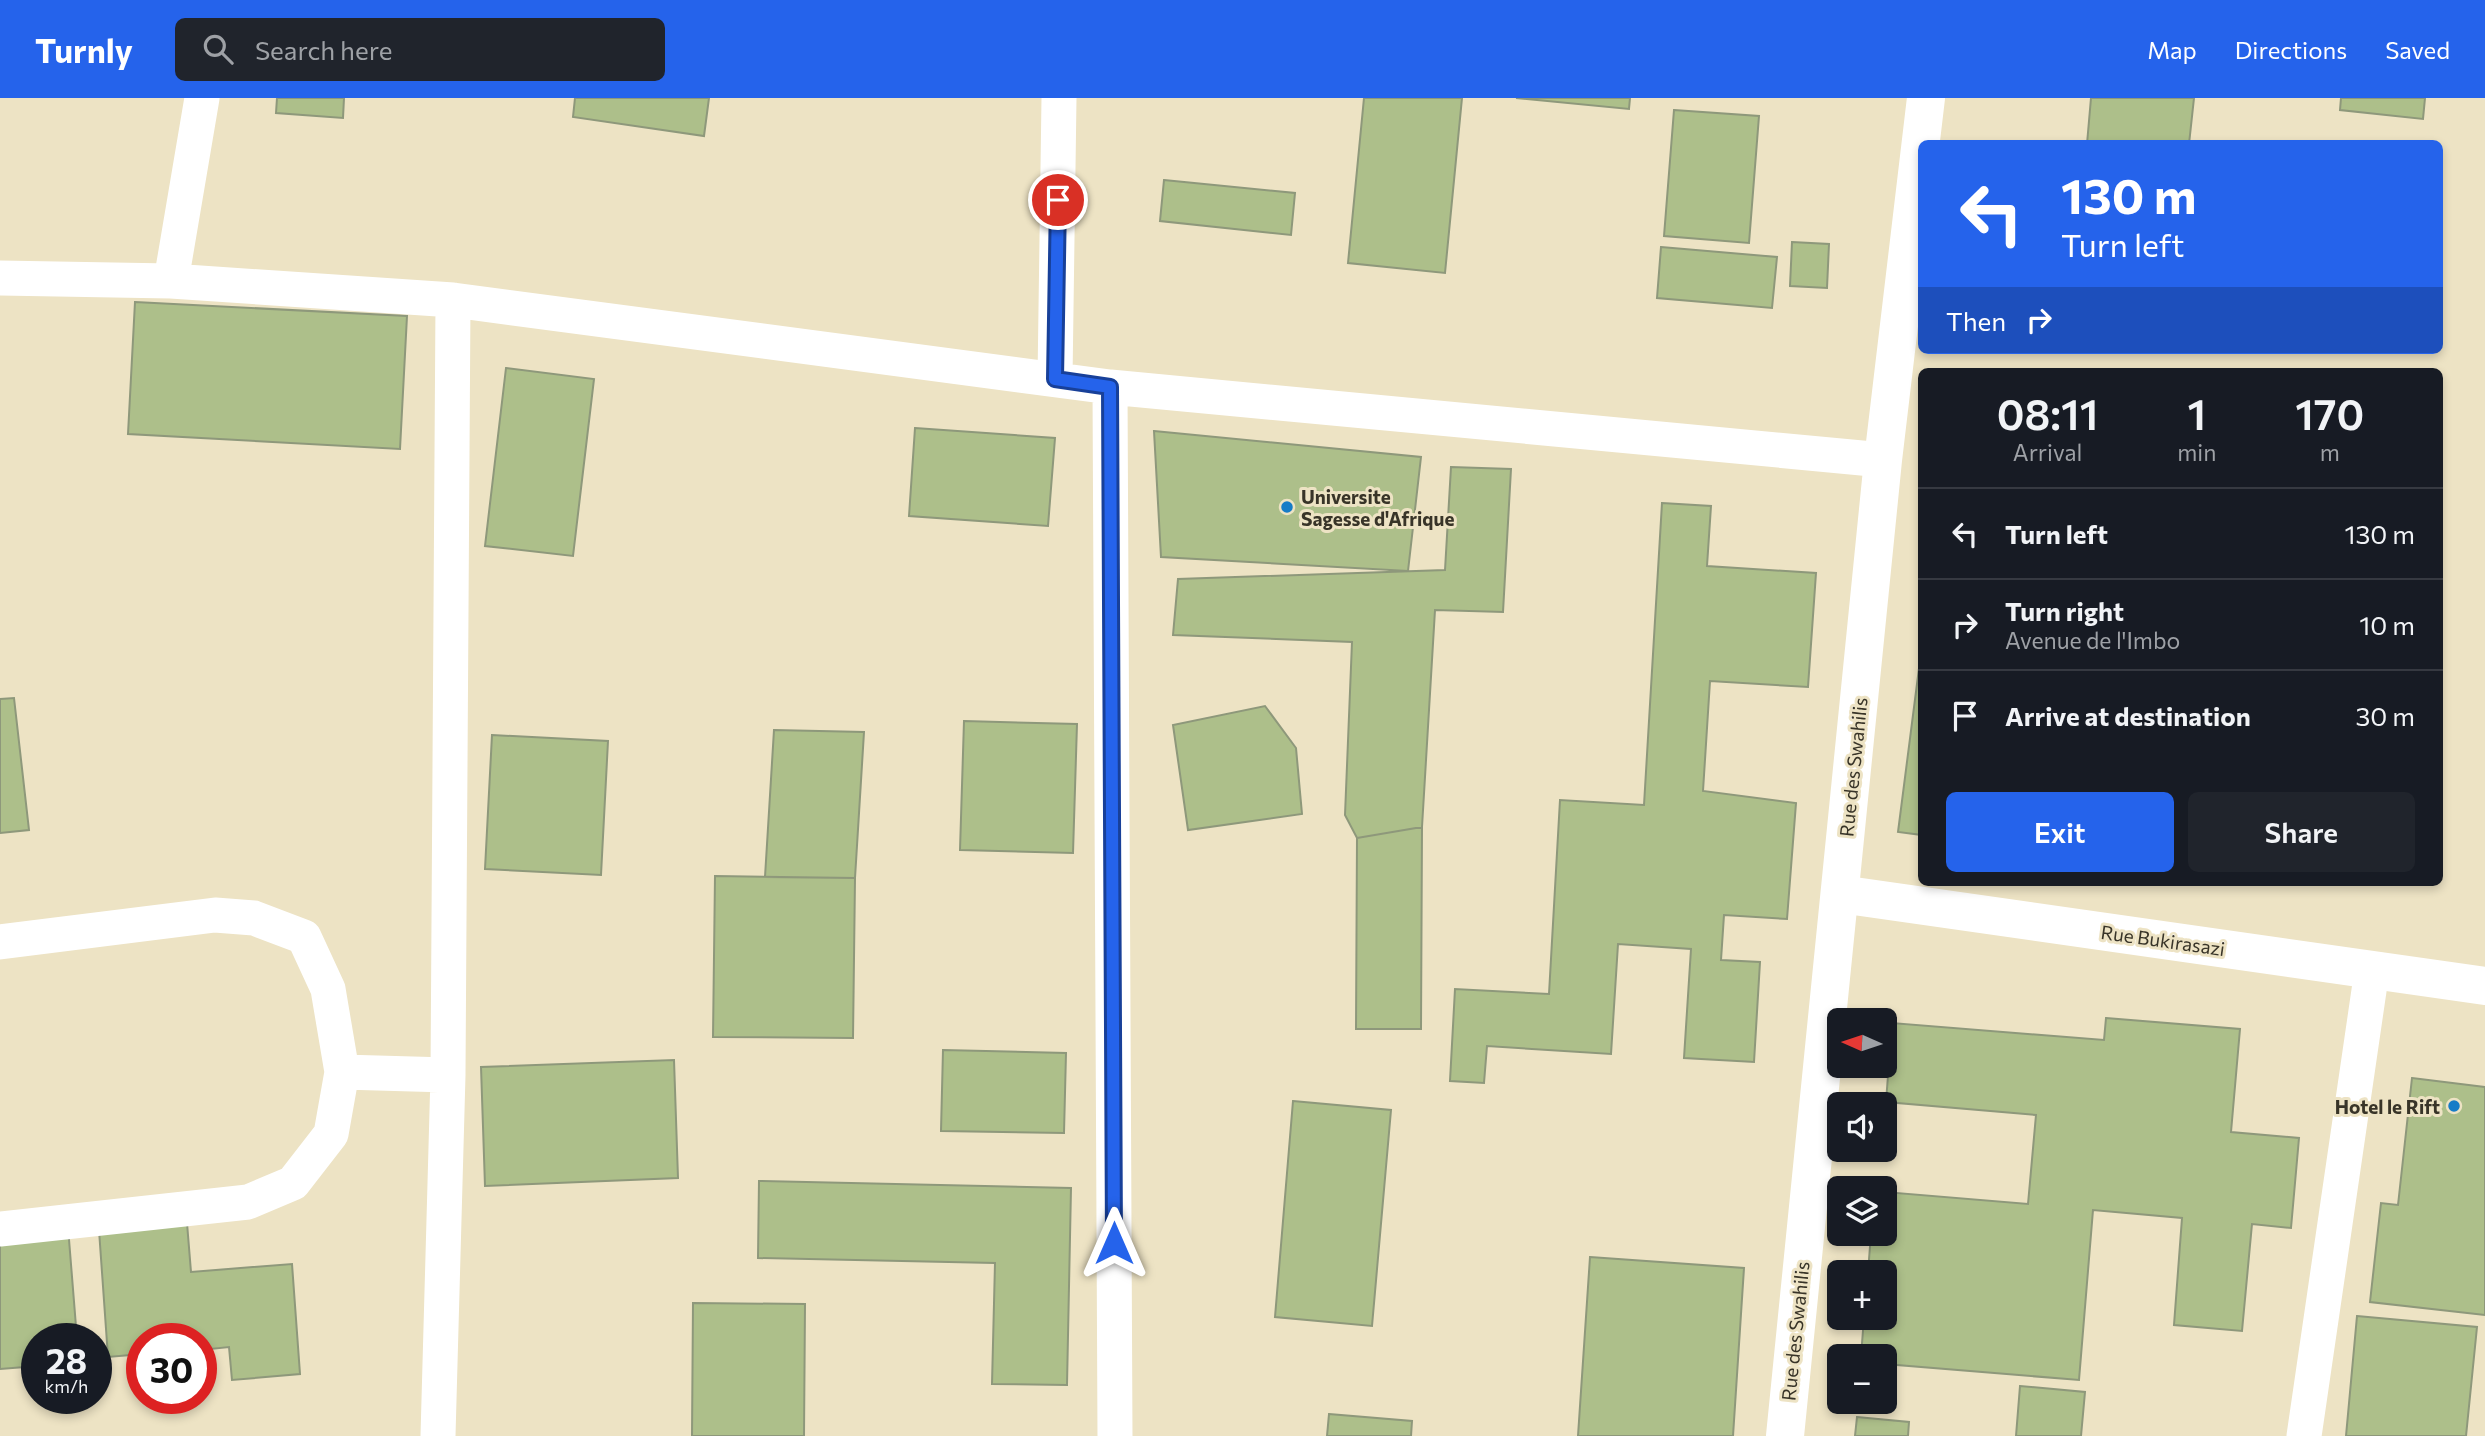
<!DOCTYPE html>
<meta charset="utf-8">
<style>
:root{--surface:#171b24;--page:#20242c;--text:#f1f3f6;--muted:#9ea1a6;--line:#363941;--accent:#2563eb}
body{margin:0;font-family:Commissioner,sans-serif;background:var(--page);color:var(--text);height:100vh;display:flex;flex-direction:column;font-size:26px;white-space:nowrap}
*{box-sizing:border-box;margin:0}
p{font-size:23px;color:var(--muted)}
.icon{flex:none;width:38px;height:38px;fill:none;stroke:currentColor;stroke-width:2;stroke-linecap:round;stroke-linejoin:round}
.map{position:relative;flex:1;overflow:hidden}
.sheet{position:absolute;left:1918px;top:270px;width:525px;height:518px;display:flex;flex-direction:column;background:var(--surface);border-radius:10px;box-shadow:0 4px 10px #0003}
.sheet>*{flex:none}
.hud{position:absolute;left:1918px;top:42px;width:525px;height:214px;border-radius:10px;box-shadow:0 4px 10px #0003;background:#2563eb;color:#fff;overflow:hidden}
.needle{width:46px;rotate:273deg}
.buttons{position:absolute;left:1827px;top:910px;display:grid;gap:14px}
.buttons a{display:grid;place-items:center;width:70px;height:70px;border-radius:10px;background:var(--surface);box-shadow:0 4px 10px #0003;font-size:35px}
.speed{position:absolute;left:21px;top:1225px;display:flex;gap:14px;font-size:35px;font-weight:700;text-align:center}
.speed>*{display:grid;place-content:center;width:91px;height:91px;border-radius:50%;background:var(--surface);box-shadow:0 4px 10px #0003;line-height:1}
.speed small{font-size:18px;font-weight:400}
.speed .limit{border:10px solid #d22;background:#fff;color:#111}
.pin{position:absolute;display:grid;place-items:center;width:60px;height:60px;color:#fff;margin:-30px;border:4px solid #fff;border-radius:50%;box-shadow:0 2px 7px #0007}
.me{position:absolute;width:77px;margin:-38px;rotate:0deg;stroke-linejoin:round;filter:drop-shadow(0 0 5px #0008)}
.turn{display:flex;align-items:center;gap:24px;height:147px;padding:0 28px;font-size:32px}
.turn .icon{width:91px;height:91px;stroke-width:2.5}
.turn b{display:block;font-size:49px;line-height:60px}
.then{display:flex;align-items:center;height:66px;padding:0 28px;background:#0003;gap:14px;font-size:26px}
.eta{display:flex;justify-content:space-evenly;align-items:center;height:119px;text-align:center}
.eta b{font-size:42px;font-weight:600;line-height:49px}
.button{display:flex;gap:14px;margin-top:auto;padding:14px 28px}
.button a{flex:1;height:80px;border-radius:10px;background:var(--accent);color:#fff;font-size:28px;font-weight:600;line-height:80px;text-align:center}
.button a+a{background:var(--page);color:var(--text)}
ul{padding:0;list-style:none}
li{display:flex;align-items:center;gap:21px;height:91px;padding:0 28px;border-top:2px solid var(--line)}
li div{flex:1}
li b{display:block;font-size:26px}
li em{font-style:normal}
header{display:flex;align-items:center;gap:42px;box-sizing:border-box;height:98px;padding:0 35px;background:var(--accent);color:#fff}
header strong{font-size:33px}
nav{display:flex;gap:38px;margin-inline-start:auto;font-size:24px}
.search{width:490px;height:63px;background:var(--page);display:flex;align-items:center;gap:18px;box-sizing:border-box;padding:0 24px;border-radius:10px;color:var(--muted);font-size:26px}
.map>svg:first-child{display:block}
.building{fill:#adbf8a;stroke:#8e987b;stroke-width:2}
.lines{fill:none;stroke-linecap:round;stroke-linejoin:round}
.minor{stroke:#fff;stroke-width:35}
.tertiary{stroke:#fff;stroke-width:38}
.route-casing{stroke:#184099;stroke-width:18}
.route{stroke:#2563eb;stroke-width:12}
.poi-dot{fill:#167cc7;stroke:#ede3c4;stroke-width:2.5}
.labels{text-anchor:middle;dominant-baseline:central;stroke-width:6;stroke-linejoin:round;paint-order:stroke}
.poi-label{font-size:19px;font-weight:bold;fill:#383428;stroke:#ede3c4;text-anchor:start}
.street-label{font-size:19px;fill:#383428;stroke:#ede3c4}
</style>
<header>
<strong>Turnly</strong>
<div class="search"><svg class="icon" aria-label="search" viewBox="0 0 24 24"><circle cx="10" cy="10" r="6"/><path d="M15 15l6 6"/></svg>Search here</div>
<nav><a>Map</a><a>Directions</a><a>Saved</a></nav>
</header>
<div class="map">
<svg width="2485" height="1338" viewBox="0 0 2485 1338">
<rect width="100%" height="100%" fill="#ede3c4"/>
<path class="building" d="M277,0H344L343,20L276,15Z
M575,0H709L704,38L573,19Z
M1364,0H1462L1445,175L1348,165Z
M1516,0H1630L1629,11Z
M2091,0H2194L2189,46H2087Z
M2341,0H2425L2423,21L2340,12Z
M1674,12L1759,18L1749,145L1664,138Z
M1164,82L1295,95L1291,137L1160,123Z
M1792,144L1829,146L1827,190L1790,188Z
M1661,149L1777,159L1772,210L1657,200Z
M135,204L407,218L400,351L128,336Z
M506,270L594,281L573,458L485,448Z
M915,330L1055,340L1048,428L909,418Z
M1154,333L1421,359L1408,473L1161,459Z
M1451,369L1511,371L1503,514L1435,512L1422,729L1357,740L1345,717L1352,544L1173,537L1178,481L1445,472Z
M1662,405L1711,408L1707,468L1816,475L1808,589L1710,583L1703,693L1796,705L1787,821L1724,817L1721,862L1760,864L1754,964L1684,960L1691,851L1618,846L1611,956L1487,948L1484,985L1450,983L1455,891L1549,896L1560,702L1644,707Z
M1922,547V737L1898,734Z
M14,600L29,732L0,735V601Z
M1265,608L1296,650L1302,716L1188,732L1173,627Z
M964,623L1077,626L1073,755L960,752Z
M774,632L864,634L855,780L765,779Z
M492,637L608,643L601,777L485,771Z
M1422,729L1421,931H1356L1357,740Z
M715,778L855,780L853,940L713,939Z
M2106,920L2240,931L2231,1034L2299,1040L2291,1130L2252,1126L2242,1233L2174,1227L2182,1120L2093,1112L2079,1282L1885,1266V1258H1861L1864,1220H1885V1174H1868L1871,1136H1885V1094L2028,1106L2036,1017L1886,1004L1892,925L2104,942Z
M943,952L1066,955L1064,1035L941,1033Z
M674,962L678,1080L485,1088L481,969Z
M2412,980L2485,989V1217L2370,1204L2381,1105L2398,1107Z
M1293,1003L1391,1012L1372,1228L1275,1219Z
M759,1083L1071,1090L1067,1287L992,1286L995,1165L758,1160Z
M187,1125L191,1174L292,1166L300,1276L232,1282L229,1249L201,1252V1241H142V1256L108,1259L99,1132Z
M68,1129L77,1241H37V1268L0,1271V1135Z
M1590,1159L1744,1170L1733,1338H1578Z
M693,1205L805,1206L804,1338H692Z
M2357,1218L2477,1229L2466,1338H2346Z
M2020,1288L2085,1294L2081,1338H2016Z
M1329,1316L1412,1323L1411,1338H1327Z
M1857,1319L1909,1324L1908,1338H1855Z"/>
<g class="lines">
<path class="minor" d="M0,180L171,183L453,202L1110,289L1883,362
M171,183L202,0
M1055,281L1059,0
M1110,289L1115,1338
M0,844L215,817L254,820L304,839L328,891L342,974L331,1036L293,1085L248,1104L0,1131
M342,974L448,977
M438,1338L448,977L453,202
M2304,1338L2372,872"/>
<path class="tertiary" d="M1840,796L2485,888
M1785,1338L1883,362L1926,0"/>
</g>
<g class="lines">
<g class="route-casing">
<path id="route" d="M1058,102L1055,281L1110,289L1114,1145"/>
</g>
<use href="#route" class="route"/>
</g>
<g class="poi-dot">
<circle cx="1287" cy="409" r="7"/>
<circle cx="2454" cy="1008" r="7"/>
</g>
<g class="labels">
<g class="poi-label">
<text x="1301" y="398">Universite<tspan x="1301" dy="22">Sagesse d'Afrique</tspan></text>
<text x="2440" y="1008" text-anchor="end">Hotel le Rift</text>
</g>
<g class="street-label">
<text transform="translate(1853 669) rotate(-84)">Rue des Swahilis</text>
<text transform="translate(2163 842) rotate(8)">Rue Bukirasazi</text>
<text transform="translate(1795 1233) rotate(-84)">Rue des Swahilis</text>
</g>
</g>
</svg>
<div class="buttons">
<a><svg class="needle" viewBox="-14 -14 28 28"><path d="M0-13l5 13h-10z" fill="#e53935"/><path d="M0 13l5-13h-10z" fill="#9ea1a6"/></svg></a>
<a><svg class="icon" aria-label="sound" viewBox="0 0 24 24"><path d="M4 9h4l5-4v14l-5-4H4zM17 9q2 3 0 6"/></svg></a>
<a><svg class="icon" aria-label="layers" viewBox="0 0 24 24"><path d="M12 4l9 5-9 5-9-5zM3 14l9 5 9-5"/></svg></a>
<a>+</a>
<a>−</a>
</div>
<div class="speed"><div>28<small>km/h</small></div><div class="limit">30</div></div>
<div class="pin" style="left:1058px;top:102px;background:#d93025"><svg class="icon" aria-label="arrive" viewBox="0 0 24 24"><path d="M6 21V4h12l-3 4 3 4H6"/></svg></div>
<svg class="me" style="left:1114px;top:1145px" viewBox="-20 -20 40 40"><path d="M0-17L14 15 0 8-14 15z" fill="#2563eb" stroke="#fff" stroke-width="4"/></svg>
<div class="hud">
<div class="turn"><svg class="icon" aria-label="left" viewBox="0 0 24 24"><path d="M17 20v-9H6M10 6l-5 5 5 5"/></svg><div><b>130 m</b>Turn left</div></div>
<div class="then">Then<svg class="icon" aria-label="right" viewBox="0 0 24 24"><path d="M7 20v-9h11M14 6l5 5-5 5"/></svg></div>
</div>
<section class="sheet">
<div class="eta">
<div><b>08:11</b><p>Arrival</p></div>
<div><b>1</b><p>min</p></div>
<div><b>170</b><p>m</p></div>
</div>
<ul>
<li><svg class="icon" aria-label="left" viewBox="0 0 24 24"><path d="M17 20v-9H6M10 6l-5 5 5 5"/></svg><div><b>Turn left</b></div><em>130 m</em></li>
<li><svg class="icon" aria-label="right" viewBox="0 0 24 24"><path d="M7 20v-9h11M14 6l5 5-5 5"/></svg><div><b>Turn right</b><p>Avenue de l'Imbo</p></div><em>10 m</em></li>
<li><svg class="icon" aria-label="arrive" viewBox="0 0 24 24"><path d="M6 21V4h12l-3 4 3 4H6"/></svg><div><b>Arrive at destination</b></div><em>30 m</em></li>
</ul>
<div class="button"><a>Exit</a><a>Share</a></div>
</section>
</div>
